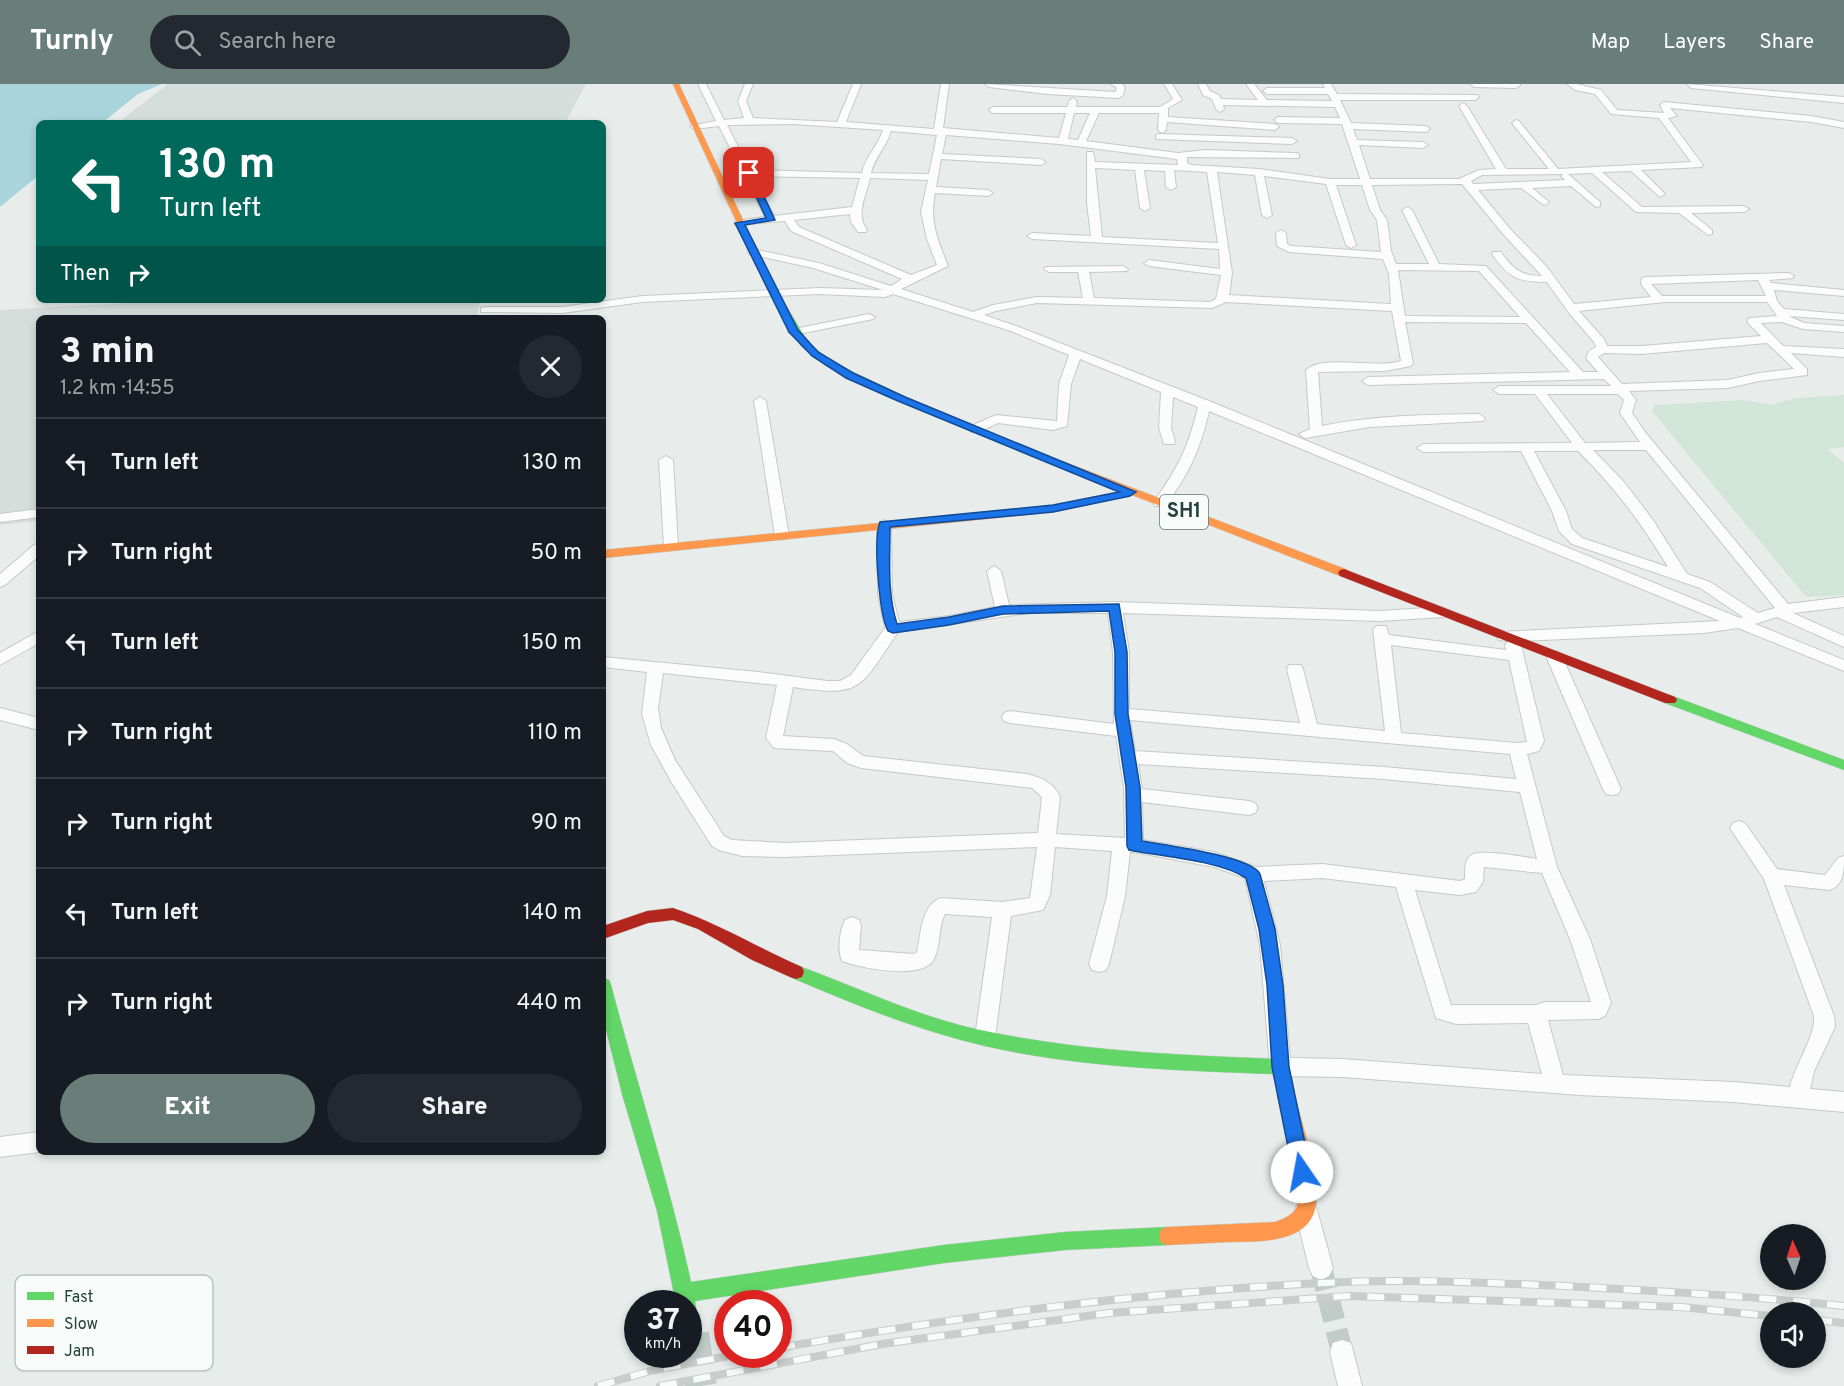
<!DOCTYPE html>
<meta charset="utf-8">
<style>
:root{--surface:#171b24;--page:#242831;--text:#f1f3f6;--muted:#9ea1a6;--line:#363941;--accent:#697e78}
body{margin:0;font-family:Overpass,sans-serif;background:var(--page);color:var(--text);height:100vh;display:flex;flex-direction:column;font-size:22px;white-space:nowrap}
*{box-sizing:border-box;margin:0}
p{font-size:20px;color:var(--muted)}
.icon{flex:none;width:33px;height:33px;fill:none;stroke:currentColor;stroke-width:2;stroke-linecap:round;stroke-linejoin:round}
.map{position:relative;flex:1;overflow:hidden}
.side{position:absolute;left:36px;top:231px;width:570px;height:840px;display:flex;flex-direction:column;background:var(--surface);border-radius:9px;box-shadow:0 3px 9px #0003}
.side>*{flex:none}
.guide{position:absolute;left:36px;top:36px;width:570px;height:183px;border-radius:9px;box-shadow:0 3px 9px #0003;background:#00695c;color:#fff;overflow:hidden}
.needle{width:39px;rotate:357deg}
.tools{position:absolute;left:1760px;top:1140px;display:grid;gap:12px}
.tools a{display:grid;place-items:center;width:66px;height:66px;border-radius:50%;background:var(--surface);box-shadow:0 3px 9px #0003;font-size:30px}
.speed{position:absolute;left:624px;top:1206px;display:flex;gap:12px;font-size:30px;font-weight:700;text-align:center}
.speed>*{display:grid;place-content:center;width:78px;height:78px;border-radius:50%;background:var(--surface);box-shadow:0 3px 9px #0003;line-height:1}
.speed small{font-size:15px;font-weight:400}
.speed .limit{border:9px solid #d22;background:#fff;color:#111}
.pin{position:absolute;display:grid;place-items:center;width:51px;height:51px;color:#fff;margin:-26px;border-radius:12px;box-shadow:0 3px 9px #0006}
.me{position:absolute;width:66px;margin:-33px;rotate:348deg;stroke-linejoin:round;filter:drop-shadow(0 0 4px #0008)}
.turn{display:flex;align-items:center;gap:21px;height:126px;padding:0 24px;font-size:27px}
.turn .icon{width:78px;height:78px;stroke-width:2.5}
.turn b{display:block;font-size:42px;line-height:51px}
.then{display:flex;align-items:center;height:57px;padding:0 24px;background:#0003;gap:12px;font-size:22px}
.round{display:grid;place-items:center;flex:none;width:63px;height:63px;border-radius:32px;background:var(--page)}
.summary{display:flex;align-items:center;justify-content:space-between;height:102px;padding:0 24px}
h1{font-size:36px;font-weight:800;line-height:45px}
.button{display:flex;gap:12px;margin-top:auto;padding:12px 24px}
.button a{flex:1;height:69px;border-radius:36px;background:var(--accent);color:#fff;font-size:24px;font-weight:800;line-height:69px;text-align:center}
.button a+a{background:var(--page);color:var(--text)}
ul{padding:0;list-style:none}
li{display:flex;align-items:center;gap:18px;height:90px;padding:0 24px;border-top:2px solid var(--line)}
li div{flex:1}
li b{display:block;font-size:22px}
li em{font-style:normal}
header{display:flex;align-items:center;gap:36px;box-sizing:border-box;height:84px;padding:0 30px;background:var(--accent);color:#fff}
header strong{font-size:28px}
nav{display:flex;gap:33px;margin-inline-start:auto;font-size:21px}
.search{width:420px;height:54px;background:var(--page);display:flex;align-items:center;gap:15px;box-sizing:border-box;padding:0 21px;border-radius:33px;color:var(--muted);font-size:22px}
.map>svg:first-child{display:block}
.built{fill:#d6dedb}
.green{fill:#d1e6d8}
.water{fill:#a9d4db}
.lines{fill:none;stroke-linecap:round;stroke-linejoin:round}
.street-tunnel{stroke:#c1cbc8;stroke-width:22;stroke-dasharray:22 10;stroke-linecap:butt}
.secondary-tunnel{stroke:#c1cbc8;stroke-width:32;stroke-dasharray:32 16;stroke-linecap:butt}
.street-casing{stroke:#c5cac8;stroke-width:2}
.fast-casing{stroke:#c3cbc8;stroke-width:1}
.slow-casing{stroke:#c3cbc8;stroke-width:1}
.jam-casing{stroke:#c3cbc8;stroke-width:1}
.street{fill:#fcfcfc;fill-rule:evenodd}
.fast{fill:#63d668;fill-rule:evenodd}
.slow{fill:#ff974d;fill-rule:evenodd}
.jam{fill:#b3261e;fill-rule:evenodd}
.rail-casing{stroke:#c9cdcc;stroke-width:8}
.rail{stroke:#f7fbf9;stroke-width:6;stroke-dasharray:17;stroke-linecap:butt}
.route{fill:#1a73e8;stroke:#114b97;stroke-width:1.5}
.labels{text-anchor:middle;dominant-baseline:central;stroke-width:6;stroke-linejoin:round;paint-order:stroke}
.shield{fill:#f7fbf9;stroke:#637a73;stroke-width:1.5}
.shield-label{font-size:20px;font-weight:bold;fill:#24423a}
.key{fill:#f7fbf9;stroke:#b8c4c0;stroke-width:1.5}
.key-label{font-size:16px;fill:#24423a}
</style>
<header>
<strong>Turnly</strong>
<div class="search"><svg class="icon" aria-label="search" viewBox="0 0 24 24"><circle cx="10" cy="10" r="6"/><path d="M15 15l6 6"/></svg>Search here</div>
<nav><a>Map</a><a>Layers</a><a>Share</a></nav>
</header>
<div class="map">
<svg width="1844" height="1302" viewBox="0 0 1844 1302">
<rect width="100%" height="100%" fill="#e8edeb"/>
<path class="built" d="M168,0H586L565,39H117Z
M185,216H480L477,234H39V437L0,441V226Z"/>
<path class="green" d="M1844,311V363L1827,365L1844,379V511L1806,513L1652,327L1654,321L1744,316L1771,321L1796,314Z"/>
<path class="water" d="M0,0H162L138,10L102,39H39V91L0,123Z"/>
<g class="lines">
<path class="street-tunnel" d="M1321,1184L1342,1268"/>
<path class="secondary-tunnel" d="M693,1250L701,1302"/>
<g class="street-casing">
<path id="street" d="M698,0H706L724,36L744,34L738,17L745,0H753L746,17L753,34L837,38L853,0H861L846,38L934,45L941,0H949L943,44L1059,54L1066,29H993L989,26L993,23H1067L1069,17L1073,14L1077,17L1076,23H1160L1173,15L1164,0H1172L1182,16L1168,24V33L1275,40L1279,43L1275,46L1167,38L1166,46L1162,49L1158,46L1159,29H1099L1086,57L1178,69L1206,66L1296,69L1299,70V74L1187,73V79L1192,81L1259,85L1330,95H1360L1342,40L1278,39L1274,36L1278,33L1340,34L1335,23L1223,21L1224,25L1220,28L1216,25L1212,15L1203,11L1198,0H1206L1210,7L1219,11L1221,15L1258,16L1246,0H1254L1267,16L1332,17L1328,10H1267L1263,7L1267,4H1325L1323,0H1331L1337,10L1478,11L1479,13L1475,16H1340L1351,39L1426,42L1430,45L1426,48L1353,45L1357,56L1423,58L1428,61L1423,64L1359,61L1370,95H1459L1479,86L1496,85L1459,22L1463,19L1467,22L1506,85H1549L1512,39L1516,36L1519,37L1558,85L1691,78L1659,34L1611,30L1595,10L1575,6L1567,0H1577L1601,6L1617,26L1664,29L1660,21L1664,18L1811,32L1844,38V44L1811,38L1670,24L1677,32L1668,34L1703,81L1701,83L1641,86L1665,110L1660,113L1631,87L1602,88L1642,123L1744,122L1749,125L1744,128L1691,129L1712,146V150L1708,151L1679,129L1636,128L1592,89L1568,90L1600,118V122L1596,123L1571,102L1532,104L1549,118L1544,121L1521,104L1478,106L1511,146L1547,183L1574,220L1651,213L1641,200L1642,194L1646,193L1789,189L1794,192L1793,194L1769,196L1771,199L1844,206V212L1774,206L1777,217L1784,225L1844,230V236L1789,232L1804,239L1844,242V248L1803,245L1782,238L1761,239L1783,262L1844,265V273L1791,269L1807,285V291L1759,297L1728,304L1629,307L1636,316L1632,329L1645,348L1788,520L1844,513V523L1793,529L1844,552V563L1777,533L1755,540L1844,576V587L1738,544L1704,549L1516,557L1521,561L1544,657L1539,667L1527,670L1557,783L1590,855L1611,919L1605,932L1598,935L1548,936L1563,991L1733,998L1790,1003C1795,981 1816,951 1814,932L1764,795L1730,744L1733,739L1739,737L1745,739L1777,785L1825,791L1838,774L1844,772C1844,786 1844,801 1830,806L1784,801L1834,932L1835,943L1814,987L1810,1005L1844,1008V1028L1733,1018L1580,1011L1343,993L1280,992L1273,990L1270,983L1260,861L1245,794L1214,783L1134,768H1130L1125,812L1109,880L1106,886L1099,888L1092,886L1089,880L1107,812L1112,767L1055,763L1050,811L1043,826L1011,832L995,953L992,959L985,962L978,959L975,953L992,833L945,830C938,843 941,861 934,875C923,897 861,884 842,877C837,866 840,846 845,836L852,833L859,836L861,841L859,866L914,870L917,868C921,850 921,821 941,814L1002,818L1030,814L1037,763L784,773L742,772L719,766L712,762L672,699L651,661L642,630L647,588L603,583V573L758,588L827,597H840L851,591L885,544L878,510L877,440L884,436L891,440L892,510L899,538L949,532L995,523L987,487L994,482L1001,487L1009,521L1115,518L1379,527L1443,523L1450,528L1443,533L1379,537L1123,529L1129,568V625L1300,639L1287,585L1289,581H1301L1303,585L1317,640L1385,647L1373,546L1376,542H1386L1389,551L1506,566L1505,561L1509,557L1499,556L1496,552L1499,548L1720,537L1209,327C1201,364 1188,392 1165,422H1155L1153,419C1178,384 1188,364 1198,323L1173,313L1171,344L1175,357L1174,360H1164L1159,344L1161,308L1080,275L1071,300L1067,342L1053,346L998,339L979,348H971L969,345L971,342L996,331L1057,337L1059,300L1069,271L1008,246L893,210L885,213L820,210L642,218L562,229L481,228V224L485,223H562L642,212L820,204L883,206L813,184L749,170L748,168L753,165L819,179L891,202L902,195L791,147L785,137L735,141V137L765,133L719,42L694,45L690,42L716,37ZM1074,29H1090L1078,56L1068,55ZM793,40L883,46C878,62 865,73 862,89L750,86L727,41ZM891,47L937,51L929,90L871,89C874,74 887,62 891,47ZM946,51L1059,60L1177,75L1178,81L1095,78L1093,68H1087V119L1091,152L1032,149L1027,152L1032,155L1219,165L1220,185L1149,176L1144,179L1149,182L1221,191L1216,215L1210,218L1094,214L1089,188L1127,187L1128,185L1123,182L1045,183L1044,185L1049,188H1078L1083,214L1037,213L993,221L973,228L901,205L948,182C938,156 929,138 935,109L988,112L993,109L988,106L936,103L941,75L1041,81L1046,78L1041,75L942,70ZM1095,84L1135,86L1140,124L1145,127L1150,124L1144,86L1165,87L1166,103L1171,106L1176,103L1174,86L1207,88L1218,159L1102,153ZM1217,88L1255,91L1262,131L1267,134L1272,131L1264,92L1326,100L1346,161L1351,164L1356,161L1336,101H1362L1370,126L1377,136L1381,168L1291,162L1287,160L1286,149L1281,146L1276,149L1277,162L1289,168L1383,175L1389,190L1391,220L1229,211L1232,189ZM1563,90L1561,92L1565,96L1473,100L1471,97L1482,91ZM753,92L860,94L852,123L774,132ZM870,94L928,96L921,128L927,155L937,181L911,191L799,143L794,136L850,130L851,138L858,148H866L867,146C855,129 866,113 870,94ZM1462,100L1503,150L1542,192C1521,192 1513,185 1501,168H1493L1492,170C1509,194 1517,198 1547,198L1569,229L1594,258L1596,263L1589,267L1586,274L1598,288H1583L1486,182L1439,180L1412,126L1407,123L1402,126L1429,180H1396L1391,167L1387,136L1380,126L1372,101ZM1398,186L1479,187L1520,233L1405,232ZM1758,196L1766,212H1662L1651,200ZM1226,218L1392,227L1401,277C1376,285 1323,270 1306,286L1310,345L1299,350L1305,354L1370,343L1483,337L1485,334L1479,330C1427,331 1373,331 1322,342L1318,288L1384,287L1411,282L1413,279L1405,238L1526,239L1570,288L1368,293L1362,297L1368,301L1604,295L1611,302H1499L1493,306L1499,310H1535L1572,359L1423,360L1417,364L1423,368L1521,367L1552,427L1559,447L1572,460L1700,504L1743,533L1740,534L1209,317L1016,242L984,231L996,227L1037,219L1212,224ZM1665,218H1767L1777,232L1749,234L1747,238L1761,252L1642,262H1607L1604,255L1579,227ZM1767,259L1794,285L1759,289L1728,296L1622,300L1598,273L1604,269L1642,270ZM1547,310H1618L1624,316L1620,329L1640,358L1585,359ZM1593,366H1646L1775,524L1758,529L1710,498L1687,490L1653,436L1624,398ZM1534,367H1578C1616,405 1640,437 1668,483L1582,454L1572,445L1566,427ZM1028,529H1108L1113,568L1114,640L1010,627L1004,629L1002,633L1004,637L1010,639L1116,652L1124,703L1125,754L1056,750L1060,713C1053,698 1042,694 1027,690L863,672L847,660L834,655L783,652L793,603C864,614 860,603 898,548ZM1391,561L1509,576L1527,658L1517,659L1401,649ZM663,589L777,601L766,654L774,664L833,667L847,679L861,684L1032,704L1042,713L1038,749L784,759L732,756L724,752L675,676L661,644L658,624ZM1130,636L1510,670L1516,695L1384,683L1135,667ZM1138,680L1384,695L1520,708L1537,775C1524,773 1478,764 1470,772C1464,778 1465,788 1465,795L1460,797L1322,780L1256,783L1214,768L1143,756L1142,718L1249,731L1255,729L1258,724L1255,719L1249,717L1142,705ZM1484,783L1542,789L1570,855L1591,918H1545L1536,921H1451L1415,806L1460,811L1476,808L1483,798ZM1322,794L1396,803L1436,934L1456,940L1528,939L1542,990L1343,975L1290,974L1280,861L1264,797Z
M985,0L1115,8L1117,4L1111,0H1122L1125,3L1123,11L1119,14L1047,10L989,3Z
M1470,0H1520V1L1516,4L1474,3Z
M1687,0L1844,13V19L1691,4Z
M1159,50L1292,54L1297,57L1292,60L1156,55V51Z
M869,230L875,233L873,235L794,251L788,248L794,245Z
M760,313L766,317L789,452L782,456L775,452L754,317Z
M666,372L673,376L678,462L671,466L664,462L659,376Z
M39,425V433L0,438V430Z
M39,460V472L5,501L0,503V490L34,461Z
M39,547V559L0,581V569Z
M1554,567L1559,568L1562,572L1621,705L1618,710L1612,711L1606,710L1603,705L1546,572L1549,568Z
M0,624L39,634V646L0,636Z
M39,1048V1068L0,1073V1053Z
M1306,1115L1314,1118L1317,1126L1333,1184L1329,1192L1321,1196L1313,1192L1309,1184L1295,1126L1298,1118Z
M1342,1256L1351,1259L1362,1302H1338L1330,1268L1333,1259Z"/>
</g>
<g class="fast-casing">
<path id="fast" d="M768,202H774L808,258L832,278L906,313L1067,380L1062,383L1058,382L898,317L826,282L801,262L767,204Z
M1670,611L1844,676V686L1665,619L1663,616L1665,613Z
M796,881C852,901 905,927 963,942C1067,967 1174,971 1280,975L1286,978C1291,988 1297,1007 1292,1018L1286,1020L1280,1018L1273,990C1169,986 1062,983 961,956C902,940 846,917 790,893L788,888L790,883Z
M603,894L609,896L611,901C637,1000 669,1098 691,1198L944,1161L1065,1148L1168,1143L1175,1145L1177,1152L1175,1159L1168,1161L1065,1166L944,1179L695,1217C695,1230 706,1243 700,1257L693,1260L688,1258V1220H676L657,1127L622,1010L603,933Z"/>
</g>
<g class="slow-casing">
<path id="slow" d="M673,0H679L775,204L774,206L767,204Z
M1062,377L1348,486L1350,489L1344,493L1340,492L1132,411L1054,428L603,474V466L1054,422L1121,407L1058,382L1057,380Z
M1286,1004L1292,1006L1295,1012C1302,1041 1319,1090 1316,1120C1311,1161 1257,1157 1228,1158C1208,1159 1188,1160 1168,1161L1161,1159L1159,1152L1161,1145L1168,1143L1275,1138C1283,1135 1294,1131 1297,1122C1303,1102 1283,1034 1277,1012L1280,1006Z"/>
</g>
<g class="jam-casing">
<path id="jam" d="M1344,485L1675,613L1677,616L1675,619H1665L1340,492L1338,489L1340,486Z
M673,824C718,839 758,864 802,883L804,888L802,893L796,895L790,893L752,876L698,845L673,836L648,839L603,855V842L647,827Z"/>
</g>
<use href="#street" class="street"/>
<use href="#fast" class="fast"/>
<use href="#slow" class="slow"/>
<use href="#jam" class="jam"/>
<g class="rail-casing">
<path id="rail" d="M1815,1236L1844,1239
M778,1264C965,1232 1154,1206 1344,1198C1418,1195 1491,1199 1565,1202C1658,1207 1751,1212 1844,1222
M598,1302L654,1286L739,1270
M660,1302L882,1260L1109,1229L1349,1212L1681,1223L1770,1232"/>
</g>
<use href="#rail" class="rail"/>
</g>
<path class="route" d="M749,87L753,89L775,136L745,141L798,246L818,268L853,289L905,313L1136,408L1130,412L1053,428L890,443C890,475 887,510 897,540L949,533L1003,522L1119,520L1127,568L1128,630L1140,703L1142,757C1164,761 1251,772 1260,790L1275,845L1283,901L1289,983L1311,1088L1309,1094L1302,1096L1296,1094L1293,1088L1272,983L1267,901L1259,845L1246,794C1220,777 1166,773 1134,767L1129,766L1127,762L1126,703L1115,630V568L1109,527L1003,530L949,541L893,549L888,547C879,530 873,455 880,438L1053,421L1119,408L898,317L846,294L812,272L789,248L735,139L766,134L745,89Z"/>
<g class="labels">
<rect class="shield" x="1160" y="411" width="48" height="34" rx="4.5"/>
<g class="shield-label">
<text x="1184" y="428">SH1</text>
</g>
</g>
<rect x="15" y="1191" width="198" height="96" rx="9" class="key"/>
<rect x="27" y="1208" width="27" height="8" fill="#63d668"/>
<rect x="27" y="1235" width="27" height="8" fill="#ff974d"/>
<rect x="27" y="1262" width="27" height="8" fill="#b3261e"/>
<g class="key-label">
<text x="64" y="1218">Fast</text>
<text x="64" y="1245">Slow</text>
<text x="64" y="1272">Jam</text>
</g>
</svg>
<div class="tools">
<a><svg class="needle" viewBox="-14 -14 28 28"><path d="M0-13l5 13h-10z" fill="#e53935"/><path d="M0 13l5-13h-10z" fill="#9ea1a6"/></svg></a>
<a><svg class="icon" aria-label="sound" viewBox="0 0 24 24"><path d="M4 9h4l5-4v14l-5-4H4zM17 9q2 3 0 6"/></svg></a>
</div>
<div class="speed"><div>37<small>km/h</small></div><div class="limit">40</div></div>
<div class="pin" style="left:749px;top:89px;background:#d93025"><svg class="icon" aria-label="arrive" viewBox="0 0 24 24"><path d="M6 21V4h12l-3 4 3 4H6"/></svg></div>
<svg class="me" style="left:1302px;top:1088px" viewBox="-20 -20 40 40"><circle r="19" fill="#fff"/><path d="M0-13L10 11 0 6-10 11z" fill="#1a73e8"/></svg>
<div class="guide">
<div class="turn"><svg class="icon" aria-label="left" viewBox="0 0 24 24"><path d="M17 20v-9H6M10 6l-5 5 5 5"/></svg><div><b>130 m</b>Turn left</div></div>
<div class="then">Then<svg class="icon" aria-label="right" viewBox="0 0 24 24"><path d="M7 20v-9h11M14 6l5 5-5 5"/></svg></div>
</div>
<section class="side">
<div class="summary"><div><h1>3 min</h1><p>1.2 km · 14:55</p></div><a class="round"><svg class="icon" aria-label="close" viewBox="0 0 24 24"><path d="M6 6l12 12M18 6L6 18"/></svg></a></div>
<ul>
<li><svg class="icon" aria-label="left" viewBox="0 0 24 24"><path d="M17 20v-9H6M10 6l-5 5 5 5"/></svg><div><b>Turn left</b></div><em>130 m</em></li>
<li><svg class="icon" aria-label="right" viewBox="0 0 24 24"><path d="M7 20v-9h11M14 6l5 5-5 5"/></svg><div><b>Turn right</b></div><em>50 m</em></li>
<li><svg class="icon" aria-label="left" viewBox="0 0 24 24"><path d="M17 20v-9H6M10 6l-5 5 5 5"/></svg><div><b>Turn left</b></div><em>150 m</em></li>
<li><svg class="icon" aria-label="right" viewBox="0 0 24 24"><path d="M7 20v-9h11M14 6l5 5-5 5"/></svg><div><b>Turn right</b></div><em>110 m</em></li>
<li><svg class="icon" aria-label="right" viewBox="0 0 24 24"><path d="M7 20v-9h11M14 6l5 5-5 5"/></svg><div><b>Turn right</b></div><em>90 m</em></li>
<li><svg class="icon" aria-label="left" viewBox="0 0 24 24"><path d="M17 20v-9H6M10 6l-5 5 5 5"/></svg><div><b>Turn left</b></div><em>140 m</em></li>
<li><svg class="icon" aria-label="right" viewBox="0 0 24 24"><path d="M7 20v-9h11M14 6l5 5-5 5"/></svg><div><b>Turn right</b></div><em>440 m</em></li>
</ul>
<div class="button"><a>Exit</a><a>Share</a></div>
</section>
</div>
